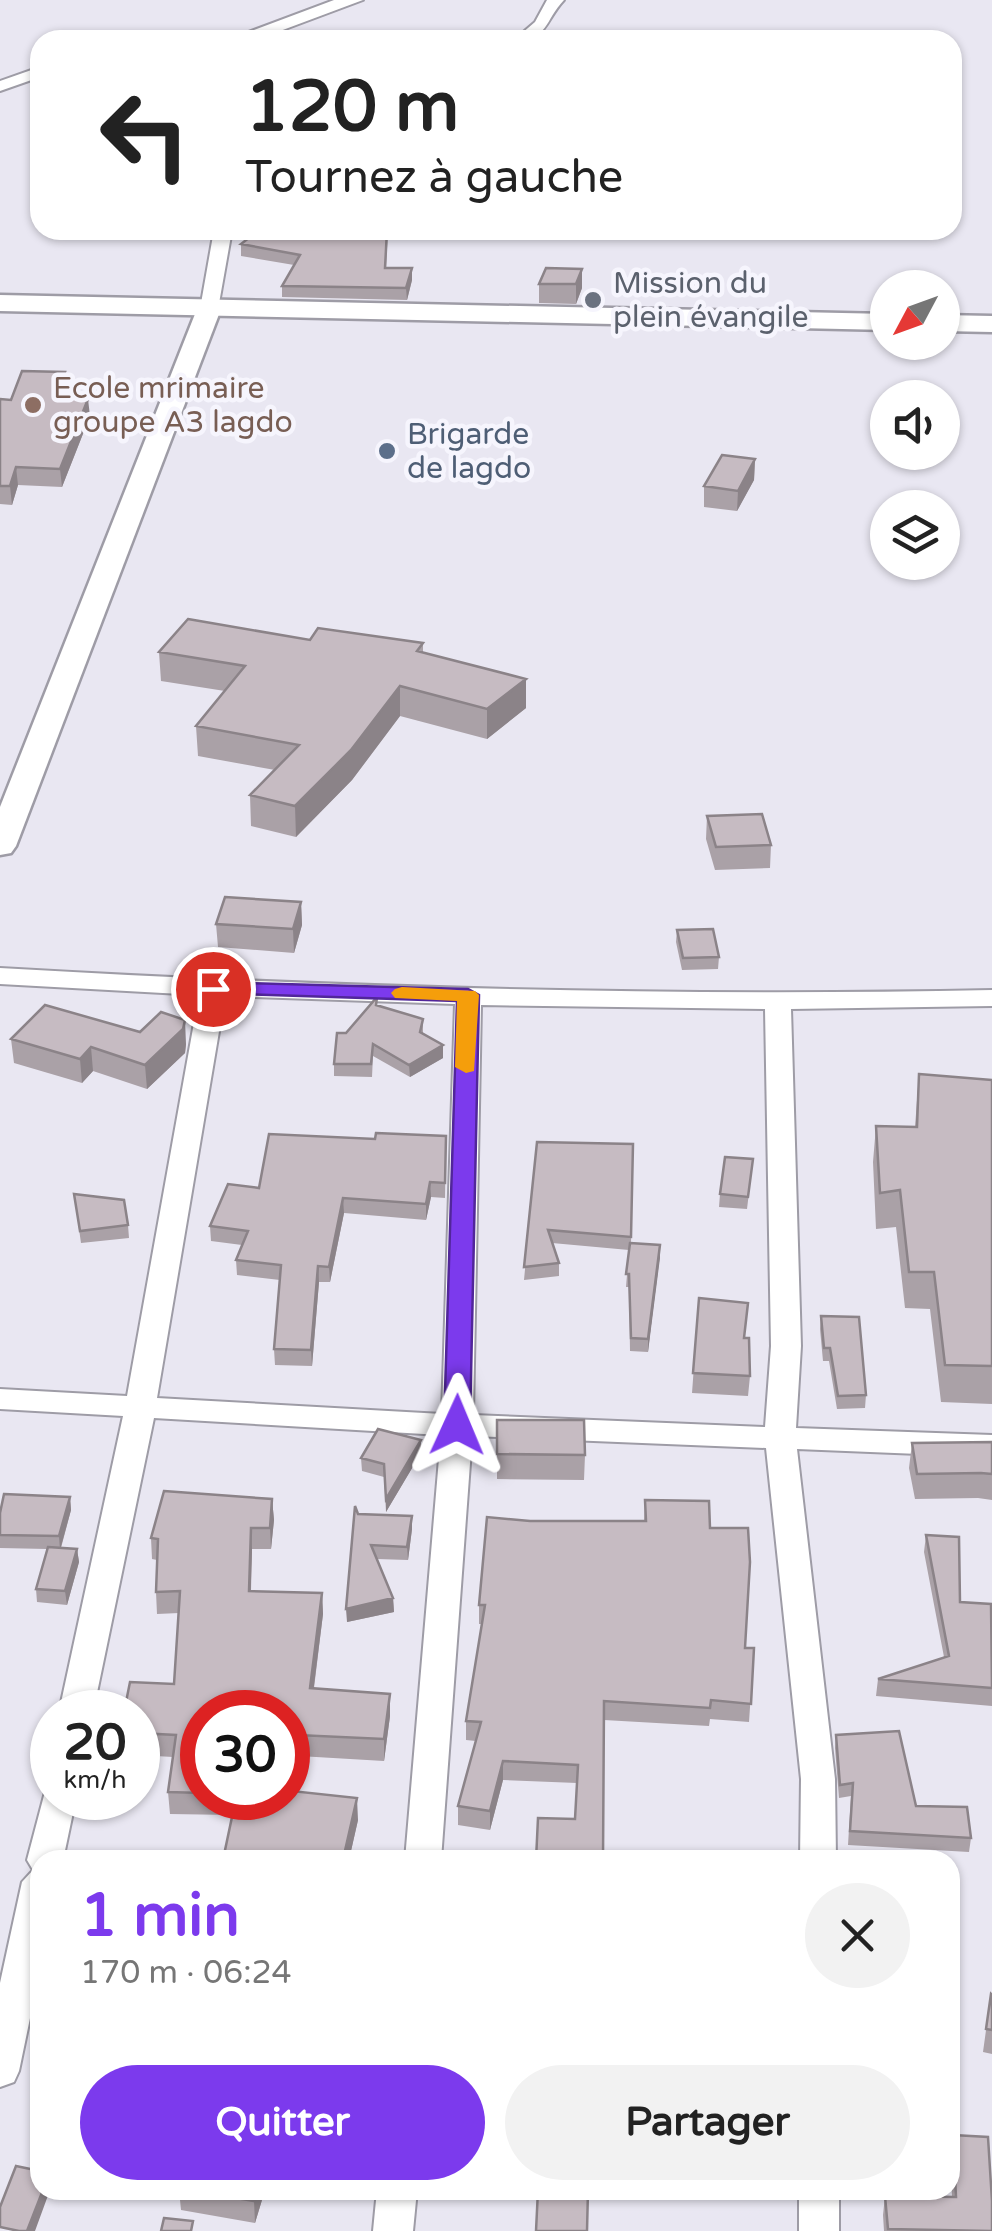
<!DOCTYPE html>
<html lang="fr">
<meta charset="utf-8">
<style>
:root{--surface:#fff;--page:#f2f2f2;--text:#222;--muted:#767676;--accent:#7c3aed}
body{margin:0;font-family:"Varela Round",sans-serif;background:var(--page);color:var(--text);height:100vh;display:flex;flex-direction:column;font-size:38px;white-space:nowrap}
*{box-sizing:border-box;margin:0}
p{font-size:32px;color:var(--muted)}
.icon{flex:none;width:55px;height:55px;fill:none;stroke:currentColor;stroke-width:2;stroke-linecap:round;stroke-linejoin:round}
.map{position:relative;flex:1;overflow:hidden}
.details{position:absolute;left:30px;top:1850px;width:930px;height:350px;display:flex;flex-direction:column;background:var(--surface);border-radius:30px;box-shadow:0 2px 8px #0004}
.details>*{flex:none}
.hud{position:absolute;left:30px;top:30px;width:932px;height:210px;border-radius:30px;box-shadow:0 2px 8px #0004;background:#fff;color:var(--text);overflow:hidden}
.needle{width:65px;rotate:229deg}
.tools{position:absolute;left:870px;top:270px;display:grid;gap:20px}
.tools a{display:grid;place-items:center;width:90px;height:90px;border-radius:50%;background:var(--surface);box-shadow:0 2px 8px #0004;font-size:50px}
.speed{position:absolute;left:30px;top:1690px;display:flex;gap:20px;font-size:50px;font-weight:700;text-align:center}
.speed>*{display:grid;place-content:center;width:130px;height:130px;border-radius:50%;background:var(--surface);box-shadow:0 2px 8px #0004;line-height:1}
.speed small{font-size:25px;font-weight:400}
.speed .limit{border:15px solid #d22;background:#fff;color:#111}
.pin{position:absolute;display:grid;place-items:center;width:85px;height:85px;color:#fff;margin:-42px;border:5px solid #fff;border-radius:50%;box-shadow:0 2px 10px #0007}
.me{position:absolute;width:110px;margin:-55px;rotate:1deg;stroke-linejoin:round;filter:drop-shadow(0 0 8px #0008)}
.turn{display:flex;align-items:center;gap:35px;height:210px;padding:0 50px;font-size:45px}
.turn .icon{width:130px;height:130px;stroke-width:2.5}
.turn b{display:block;font-size:70px;line-height:85px}
.round{display:grid;place-items:center;flex:none;width:105px;height:105px;border-radius:52px;background:var(--page)}
.headline{display:flex;align-items:center;justify-content:space-between;height:170px;padding:0 50px}
h1{font-size:60px;font-weight:700;line-height:75px;color:var(--accent)}
.cta{display:flex;gap:20px;margin-top:auto;padding:20px 50px}
.cta a{flex:1;height:115px;border-radius:60px;background:var(--accent);color:#fff;font-size:40px;font-weight:700;line-height:115px;text-align:center}
.cta a+a{background:var(--page);color:var(--text)}
.map>svg:first-child{display:block}
.lines{fill:none;stroke-linecap:round;stroke-linejoin:round}
.minor-casing{stroke:#9e9ca6;stroke-width:4}
.tertiary-casing{stroke:#9e9ca6;stroke-width:5}
.secondary-casing{stroke:#9e9ca6;stroke-width:5}
.minor{fill:#fff;fill-rule:evenodd}
.tertiary{fill:#fff;fill-rule:evenodd}
.secondary{fill:#fff;fill-rule:evenodd}
.wall{fill:#aaa1a7;fill-rule:evenodd}
.shaded-wall{fill:#8b8388}
.building{fill:#c6bbc2;stroke:#8b8388;stroke-width:2.5}
.route{fill:#7c3aed;stroke:#51269a;stroke-width:2.5}
.slow{fill:#f59e0b}
.worship-dot{fill:#6b7280;stroke:#f6f5fd;stroke-width:4}
.education-dot{fill:#8d6e63;stroke:#f6f5fd;stroke-width:4}
.service-dot{fill:#5c6f8a;stroke:#f6f5fd;stroke-width:4}
.labels{text-anchor:middle;dominant-baseline:central;stroke-width:9;stroke-linejoin:round;paint-order:stroke}
.far-worship-label{font-size:30px;fill:#5b616d;stroke:#f6f5fd;text-anchor:start}
.far-education-label{font-size:30px;fill:#785e54;stroke:#f6f5fd;text-anchor:start}
.far-service-label{font-size:30px;fill:#4e5e75;stroke:#f6f5fd;text-anchor:start}
</style>
<div class="map">
<svg width="992" height="2231" viewBox="0 0 992 2231">
<rect width="100%" height="100%" fill="#e9e7f2"/>
<g class="lines">
<g class="minor-casing">
<path id="minor" d="M334,0H363L256,40H227Z
M547,0H564C544,21 549,40 514,40L535,22Z
M40,67V77L0,91V81Z
M214,230H232L218,309L209,315L200,309Z
M0,968C331,987 660,997 992,990V1006L791,1009L801,1346L796,1428L992,1435V1457L797,1449L835,1779L836,1860H800L801,1779L766,1448L472,1436L441,1860H405L441,1435L154,1418L93,1712H59L123,1416L0,1409V1389L127,1396L199,995L0,984ZM225,996L455,1004L442,1414L157,1398ZM481,1005L765,1009L771,1346L765,1427L473,1415Z
M52,1786V1798H76L63,1860H40V1970L19,2071L14,2082L0,2087V1983L22,1882L33,1870L27,1860L46,1788Z
M377,2190H417L413,2231H373Z
M799,2190H839V2231H799Z"/>
</g>
<g class="tertiary-casing">
<path id="tertiary" d="M209,302L221,309L16,846L11,853L0,855V807L197,309Z"/>
</g>
<g class="secondary-casing">
<path id="secondary" d="M0,295L888,314V330L0,311Z
M942,315L992,316V332L942,331Z"/>
</g>
<use href="#minor" class="minor"/>
<use href="#tertiary" class="tertiary"/>
<use href="#secondary" class="secondary"/>
</g>
<path class="wall" d="M245,230H388L386,268H412V280L407,300L282,297V286L294,265L241,256V244L256,232Z
M582,269V288L576,304L539,303V284Z
M66,389L63,398L90,416L62,487L18,485L12,505L0,504V399L11,400Z
M755,459L754,480L737,511L704,507V486Z
M310,640L423,643V653L526,679V708L487,739L400,716L352,780L296,837L251,826L250,795L275,770L198,756L196,726L225,691L161,681L159,652Z
M707,816L771,845L770,868L715,870L706,839Z
M301,902L302,925L294,953L218,947L216,924Z
M677,930L719,957L718,969L682,970L676,942Z
M377,1006L423,1019V1034L443,1058L410,1077L373,1056L372,1077L334,1076V1064L346,1033Z
M11,1039L186,1044L185,1053L147,1089L93,1071L82,1083L14,1063Z
M919,1074L992,1080V1404L941,1402L930,1309L905,1308L896,1227L876,1229L873,1162L876,1126L915,1127Z
M446,1136L445,1198L431,1197L426,1220L344,1213L330,1282H319L312,1366L275,1365L274,1349L280,1280L237,1275L236,1260L242,1245L211,1241L210,1226L259,1188L375,1139Z
M537,1142L633,1144L631,1243L660,1245L648,1352L630,1351L629,1287H626L629,1250L552,1243L559,1263V1276L524,1280Z
M753,1159L747,1209L719,1207L720,1194Z
M74,1194L128,1225L129,1238L81,1243Z
M699,1298L745,1338L750,1376L748,1396L692,1393Z
M821,1316L866,1395L865,1408L837,1409L829,1361H823L820,1329Z
M497,1420L585,1455L584,1480L497,1479Z
M992,1442V1500L978,1498L915,1499L909,1468L912,1443Z
M421,1453L386,1512L384,1477L362,1471L361,1458Z
M70,1497L71,1510L61,1548L77,1549L79,1562L67,1605L37,1602L36,1589L47,1549L0,1548V1513Z
M272,1499L274,1520L271,1549H252L251,1591L322,1593L323,1614L314,1688L390,1694V1716L384,1761L299,1756L295,1791L358,1820L350,1855L373,1860H224V1855L232,1815L170,1814L168,1792L173,1757L138,1755V1712L174,1684L179,1613L157,1614L156,1592L157,1560L152,1559L151,1538ZM202,1712L288,1798H202Z
M645,1500L710,1528L745,1648H754L749,1722L710,1719L709,1726L604,1720L575,1819L577,1783L503,1780L490,1830L458,1825V1806L476,1741L466,1740V1721L482,1624H479V1605L530,1521H644Z
M358,1514L412,1529L408,1560L377,1559L393,1598L394,1612L347,1622Z
M926,1535L960,1602L992,1618V1706L876,1696L878,1679L944,1657L924,1552Z
M836,1735L916,1806L971,1838L969,1852L848,1845L851,1796L839,1798L835,1748Z
M991,1994L992,1995V2054L983,2052Z
M953,2135L992,2231H884L883,2215L885,2196L952,2197L950,2154Z
M179,2190H265L255,2223L181,2210Z"/>
<path class="shaded-wall" d="M412,268V280L407,300L406,288Z
M582,269V288L576,304V284Z
M65,372L66,389L57,416L55,398Z
M88,399L90,416L62,487L60,469Z
M755,459L754,480L737,511L738,491Z
M16,467L18,485L12,505L10,486Z
M526,679V708L487,739V709Z
M400,686V716L352,780L296,837L295,806Z
M301,902L302,925L294,953L293,929Z
M185,1020L186,1044L185,1053L147,1089L145,1065Z
M443,1045V1058L410,1077L409,1065Z
M91,1047L93,1071L82,1083L80,1059Z
M430,1182L431,1197L426,1220V1204Z
M343,1198L344,1213L330,1282L329,1267Z
M660,1245V1258L648,1352V1339Z
M318,1266L319,1282L312,1366L311,1350Z
M421,1440V1453L386,1512V1499Z
M70,1497L71,1510L60,1550L59,1536Z
M272,1499L274,1520L271,1549L270,1528Z
M412,1516V1529L408,1560L407,1547Z
M251,1528L252,1549L250,1612L249,1591Z
M77,1549L79,1562L67,1605L65,1591Z
M322,1593L323,1614L311,1709L310,1688Z
M393,1598L394,1612L347,1622L346,1609Z
M390,1694V1716L384,1761V1739Z
M298,1735L299,1756L293,1812L291,1791Z
M503,1761V1780L490,1830V1811Z
M357,1798L358,1820L349,1860L344,1855Z
M43,2190H50L35,2231H27Z
M257,2190H265L255,2223L254,2201Z"/>
<path class="building" d="M259,230H387L385,268H412L406,288L282,286L300,255L241,244Z
M546,268L582,269L576,284H539Z
M22,371L65,372L55,398L88,399L60,469L16,467L10,486H0V399L11,400Z
M722,455L755,459L738,491L704,486Z
M188,619L310,640L318,628L423,643L417,651L526,679L487,709L400,686L351,750L295,806L250,795L299,745L196,726L245,666L159,652Z
M762,814L771,845L716,847L707,816Z
M225,897L301,902L293,929L216,924Z
M713,929L719,957L683,958L677,930Z
M377,997L376,1005L423,1019L420,1032L443,1045L409,1065L373,1044L371,1064H334L337,1033H346Z
M45,1005L140,1032L161,1012L185,1020L183,1029L145,1065L91,1047L80,1059L11,1039Z
M919,1074L992,1080V1366L945,1365L934,1272H909L900,1190L880,1193L876,1126L917,1127Z
M376,1133L446,1136L445,1183L430,1182L426,1204L343,1198L329,1267L318,1266L311,1350L274,1349L281,1265L236,1260L248,1231L210,1226L228,1184L259,1188L269,1134L375,1139Z
M537,1142L633,1144L631,1237L548,1230L559,1263L524,1267Z
M725,1157L753,1159L748,1197L720,1194Z
M74,1194L124,1200L128,1225L80,1231Z
M630,1243L660,1245L648,1339L631,1338L629,1274H626Z
M699,1298L748,1303L744,1338H749L750,1376L693,1373Z
M821,1316L859,1317L866,1395L838,1396L830,1348H824Z
M497,1420H584L585,1455L497,1454Z
M378,1429L421,1440L386,1499L384,1464L361,1458Z
M992,1442V1474L981,1473L917,1474L912,1443Z
M164,1491L272,1499L270,1528H251L249,1591L322,1593L310,1688L390,1694L384,1739L298,1735L291,1791L357,1798L344,1855L373,1857V1860H232L233,1856L224,1855L236,1798H288V1712H202V1793L168,1792L176,1735L138,1733V1712H124L130,1682L174,1684L180,1591L156,1592L158,1539L151,1538Z
M4,1494L70,1497L59,1536L0,1535V1513Z
M645,1500L709,1501L710,1528H748L750,1562L745,1648H754L751,1704L711,1700L710,1708L604,1701L603,1860H536L538,1818L575,1819L578,1765L503,1761L490,1811L458,1806L481,1722L466,1721L485,1605H479L487,1517L530,1521H646Z
M355,1506L358,1514L412,1516L407,1547L371,1545L393,1598L346,1609Z
M926,1535L959,1537L960,1602L991,1604L992,1688L878,1679L949,1656Z
M48,1547L77,1549L65,1591L36,1589Z
M899,1731L916,1806L967,1807L971,1838L850,1831L853,1783L840,1785L836,1735Z
M991,1994L992,1995V2030L986,2029Z
M953,2135L988,2137L992,2201V2231L888,2229L885,2196L956,2197Z
M16,2166L40,2171V2190H43L27,2231H19L0,2227V2207Z
M190,2190H257L254,2201Z
M538,2190H588L587,2231H536Z
M164,2218L193,2221L191,2231H161Z"/>
<path class="route" d="M213,982L468,989L479,995L470,1425L466,1431H448L444,1425L457,1001L205,993L202,989Z"/>
<path class="slow" d="M402,987L475,991L479,995L474,1071L466,1073L455,1067L457,1001L395,998L391,993L395,989Z"/>
<circle class="worship-dot" cx="593" cy="300" r="10"/>
<circle class="education-dot" cx="33" cy="405" r="10"/>
<circle class="service-dot" cx="387" cy="451" r="10"/>
<g class="labels">
<g class="far-worship-label">
<text x="613" y="283">Mission du<tspan x="613" dy="34">plein évangile</tspan></text>
</g>
<g class="far-education-label">
<text x="53" y="388">Ecole mrimaire<tspan x="53" dy="34">groupe A3 lagdo</tspan></text>
</g>
<g class="far-service-label">
<text x="407" y="434">Brigarde<tspan x="407" dy="34">de lagdo</tspan></text>
</g>
</g>
</svg>
<div class="tools">
<a><svg class="needle" viewBox="-14 -14 28 28"><path d="M0-13l5 13h-10z" fill="#e53935"/><path d="M0 13l5-13h-10z" fill="#767676"/></svg></a>
<a><svg class="icon" aria-label="sound" viewBox="0 0 24 24"><path d="M4 9h4l5-4v14l-5-4H4zM17 9q2 3 0 6"/></svg></a>
<a><svg class="icon" aria-label="layers" viewBox="0 0 24 24"><path d="M12 4l9 5-9 5-9-5zM3 14l9 5 9-5"/></svg></a>
</div>
<div class="speed"><div>20<small>km/h</small></div><div class="limit">30</div></div>
<div class="pin" style="left:213px;top:989px;background:#d93025"><svg class="icon" aria-label="arrive" viewBox="0 0 24 24"><path d="M6 21V4h12l-3 4 3 4H6"/></svg></div>
<svg class="me" style="left:457px;top:1425px" viewBox="-20 -20 40 40"><path d="M0-17L14 15 0 8-14 15z" fill="#7c3aed" stroke="#fff" stroke-width="4"/></svg>
<div class="hud">
<div class="turn"><svg class="icon" aria-label="left" viewBox="0 0 24 24"><path d="M17 20v-9H6M10 6l-5 5 5 5"/></svg><div><b>120 m</b>Tournez à gauche</div></div>
</div>
<section class="details">
<div class="headline"><div><h1>1 min</h1><p>170 m · 06:24</p></div><a class="round"><svg class="icon" aria-label="close" viewBox="0 0 24 24"><path d="M6 6l12 12M18 6L6 18"/></svg></a></div>
<div class="cta"><a>Quitter</a><a>Partager</a></div>
</section>
</div>
